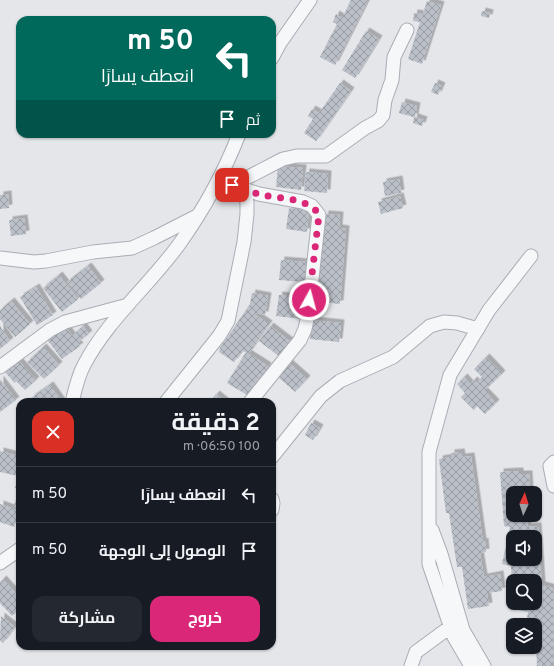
<!DOCTYPE html>
<html lang="ar">
<meta charset="utf-8">
<style>
:root{--surface:#171b24;--page:#242831;--text:#f1f3f6;--muted:#9ea1a6;--line:#363941;--accent:#db2777}
body{margin:0;font-family:Overpass,Cairo,sans-serif;background:var(--page);color:var(--text);direction:rtl;height:100vh;display:flex;flex-direction:column;font-size:15px;white-space:nowrap}
*{box-sizing:border-box;margin:0}
p{font-size:13px;color:var(--muted)}
.icon{flex:none;width:22px;height:22px;fill:none;stroke:currentColor;stroke-width:2;stroke-linecap:round;stroke-linejoin:round}
.map{position:relative;flex:1;overflow:hidden;direction:ltr}
.details{position:absolute;left:16px;top:398px;width:260px;height:252px;display:flex;flex-direction:column;background:var(--surface);border-radius:12px;box-shadow:0 1px 3px #0004;direction:rtl}
.details>*{flex:none}
.banner{position:absolute;left:16px;top:16px;width:260px;height:122px;border-radius:12px;box-shadow:0 1px 3px #0004;direction:rtl;background:#00695c;color:#fff;overflow:hidden}
.needle{width:26px;rotate:4deg}
.fabs{position:absolute;left:506px;top:486px;display:grid;gap:8px}
.fabs a{display:grid;place-items:center;width:36px;height:36px;border-radius:8px;background:var(--surface);box-shadow:0 1px 3px #0004;font-size:20px}
.pin{position:absolute;display:grid;place-items:center;width:34px;height:34px;color:#fff;margin:-17px;border-radius:8px;box-shadow:0 2px 6px #0006}
.me{position:absolute;width:44px;margin:-22px;rotate:7deg;stroke-linejoin:round;filter:drop-shadow(0 0 3px #0008)}
.turn{display:flex;align-items:center;gap:14px;height:84px;padding:0 16px;font-size:18px}
.turn .icon{width:52px;height:52px;stroke-width:2.5}
.turn b{display:block;font-size:28px;line-height:34px}
.then{display:flex;align-items:center;height:38px;padding:0 16px;background:#0003;gap:8px;font-size:15px}
.round{display:grid;place-items:center;flex:none;width:42px;height:42px;border-radius:12px;background:var(--page)}
.summary{display:flex;align-items:center;justify-content:space-between;height:68px;padding:0 16px}
h1{font-size:24px;font-weight:700;line-height:30px}
.cta{display:flex;gap:8px;margin-top:auto;padding:8px 16px}
.cta a{flex:1;height:46px;border-radius:12px;background:var(--accent);color:#fff;font-size:16px;font-weight:700;line-height:46px;text-align:center}
.cta a+a{background:var(--page);color:var(--text)}
ul{padding:0;list-style:none}
li{display:flex;align-items:center;gap:12px;height:56px;padding:0 16px;border-top:1px solid var(--line)}
li div{flex:1}
li b{display:block;font-size:15px}
li em{font-style:normal}
.map>svg:first-child{display:block}
.building{fill:url(#building-cross-hatch);fill-rule:evenodd;filter:url(#shadow)}
.lines{fill:none;stroke-linecap:round;stroke-linejoin:round}
.minor-casing{stroke:#a9adb4;stroke-width:15}
.minor{stroke:#f6f7f9;stroke-width:13}
.route{stroke:#db2777;stroke-width:7;stroke-dasharray:0 12.6}
</style>
<div class="map">
<svg width="554" height="666" viewBox="0 0 554 666">
<defs>
<pattern id="building-cross-hatch" width="8" height="8" patternUnits="userSpaceOnUse"><rect width="8" height="8" fill="#bbbfc7"/><path d="M0 0l8 8M0 8l8-8" fill="none" stroke="#989ca3"/></pattern>
<filter id="shadow"><feDropShadow dx="3.5" dy="-3.5" stdDeviation="0" flood-color="#0004"/></filter>
</defs>
<rect width="100%" height="100%" fill="#e4e6ea"/>
<path class="building" d="M351,0H368L335,65L320,57L337,24L333,22L336,14L342,18Z
M427,1L441,5L422,64L408,59L420,22L413,21L414,13L422,14L421,20Z
M482,11L490,13L489,18L481,16Z
M366,31L379,39L355,78L342,70Z
M340,83L351,91L316,141L304,133L313,119L308,116L312,109L319,113Z
M435,83L442,86L438,95L431,92Z
M402,102L417,106L415,117L424,120L422,126L413,123L414,117L399,113Z
M278,166L303,168L301,190L276,187Z
M306,172L328,174L327,193L304,191Z
M399,179L401,193L385,196L383,182Z
M8,194L9,208L0,209V195Z
M400,196L403,208L381,214L378,202Z
M289,208L309,210L307,232L286,229Z
M325,214L340,215L339,228L346,229L340,304L323,302L325,287H318Z
M24,218L26,234L11,236L9,220Z
M281,260L306,262L304,282L279,280Z
M88,266L101,283L81,299L67,282Z
M59,275L78,299L62,312L43,288Z
M36,287L53,315L37,325L20,297Z
M252,293L268,296L265,315L251,312L269,324L249,353L242,351L234,362L219,352L220,348L250,304Z
M279,295L303,298L301,319L276,316Z
M11,301L30,324L15,337L0,319V310Z
M312,320L341,323L339,342L310,339Z
M63,323L72,336L83,326L89,334L77,343L80,346L62,359L45,337Z
M0,326L10,341L0,349Z
M270,326L291,342L280,357L259,341Z
M43,347L59,365L44,379L27,362Z
M246,352L268,366L260,380L258,378L247,395L227,383Z
M486,357L502,374L485,390L477,382L482,377L474,369Z
M17,359L36,380L25,390L16,381L15,383L4,371Z
M289,363L307,379L295,392L277,376Z
M464,377L470,384L474,380L496,403L485,414L477,406L474,410L461,397L465,393L457,384Z
M0,379L16,400L0,412Z
M50,385L62,402H33L31,398Z
M216,394L226,402H210Z
M311,423L320,428L313,440L305,435Z
M0,451L20,456V489L15,488L18,476L0,472Z
M461,452L462,457L471,456L483,542L485,541L486,552L480,553L484,577L500,574L502,591L487,593L489,606L468,609L462,567H457L449,513H446L439,459L451,457V453Z
M520,471V474H529L530,493H513V515H527L528,527L538,526L542,585L553,588L554,666H537L535,625H526L528,612L518,610L520,603H535V581H513V583H512L511,566L502,564L510,527L504,526L500,472ZM513,537H535V559H513Z
M16,499L20,500V507L14,506Z
M0,504L20,511L14,527L0,522Z
M3,579L20,598V609L12,616L0,603V582Z
M1,616L15,627L3,643L0,640Z"/>
<g class="lines">
<g class="minor-casing">
<path id="minor" d="M272,58L280,43L310,0
M219,181L259,194L303,202L312,206L319,215L308,315L305,329L300,340L250,402
M233,185L283,159L297,156H326L365,128L378,121L383,115L385,100L392,80L394,57L407,30
M0,258L34,262L46,261L93,252L132,248L154,238L197,216
M0,367L50,330L65,322L128,305
M72,402C75,390 78,376 84,365C108,319 150,285 180,243C204,209 224,173 239,134
M166,402L219,336L228,321L244,242L247,214V203L244,189
M272,457L321,396L340,381L393,357L430,326L444,322L457,323L478,329
M554,462L550,466L554,486
M272,499L273,503L272,510
M432,530L441,554L463,630L484,666
M0,563L20,549
M411,666L416,652L450,627
M471,666L454,637L429,564V452L450,375L489,310L531,256"/>
</g>
<use href="#minor" class="minor"/>
</g>
<g class="lines">
<path class="route" d="M232,185C241,188 250,192 259,194C277,199 309,197 319,215L309,300"/>
</g>
</svg>
<div class="fabs">
<a><svg class="needle" viewBox="-14 -14 28 28"><path d="M0-13l5 13h-10z" fill="#e53935"/><path d="M0 13l5-13h-10z" fill="#9ea1a6"/></svg></a>
<a><svg class="icon" aria-label="sound" viewBox="0 0 24 24"><path d="M4 9h4l5-4v14l-5-4H4zM17 9q2 3 0 6"/></svg></a>
<a><svg class="icon" aria-label="search" viewBox="0 0 24 24"><circle cx="10" cy="10" r="6"/><path d="M15 15l6 6"/></svg></a>
<a><svg class="icon" aria-label="layers" viewBox="0 0 24 24"><path d="M12 4l9 5-9 5-9-5zM3 14l9 5 9-5"/></svg></a>
</div>
<div class="pin" style="left:232px;top:185px;background:#d93025"><svg class="icon" aria-label="arrive" viewBox="0 0 24 24"><path d="M6 21V4h12l-3 4 3 4H6"/></svg></div>
<svg class="me" style="left:309px;top:300px" viewBox="-20 -20 40 40"><circle r="17" fill="#db2777" stroke="#fff" stroke-width="3"/><path d="M0-11L8 9 0 5-8 9z" fill="#fff"/></svg>
<div class="banner">
<div class="turn"><svg class="icon" aria-label="left" viewBox="0 0 24 24"><path d="M17 20v-9H6M10 6l-5 5 5 5"/></svg><div><b>50 m</b>انعطف يسارًا</div></div>
<div class="then">ثم<svg class="icon" aria-label="arrive" viewBox="0 0 24 24"><path d="M6 21V4h12l-3 4 3 4H6"/></svg></div>
</div>
<section class="details">
<div class="summary"><div><h1>2 دقيقة</h1><p>100 m · 06:50</p></div><a class="round" style="background:#d93025;color:#fff"><svg class="icon" aria-label="close" viewBox="0 0 24 24"><path d="M6 6l12 12M18 6L6 18"/></svg></a></div>
<ul>
<li><svg class="icon" aria-label="left" viewBox="0 0 24 24"><path d="M17 20v-9H6M10 6l-5 5 5 5"/></svg><div><b>انعطف يسارًا</b></div><em>50 m</em></li>
<li><svg class="icon" aria-label="arrive" viewBox="0 0 24 24"><path d="M6 21V4h12l-3 4 3 4H6"/></svg><div><b>الوصول إلى الوجهة</b></div><em>50 m</em></li>
</ul>
<div class="cta"><a>خروج</a><a>مشاركة</a></div>
</section>
</div>
